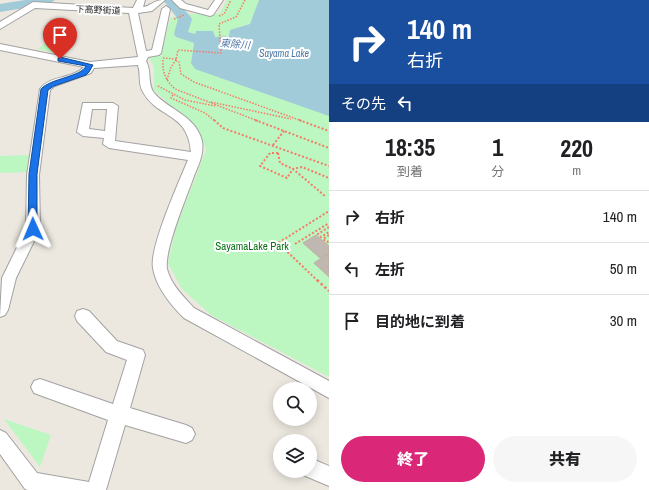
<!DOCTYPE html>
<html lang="ja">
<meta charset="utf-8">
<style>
:root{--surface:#fff;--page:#f6f6f6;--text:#202124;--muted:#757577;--line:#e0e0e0;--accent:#db2777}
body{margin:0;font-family:"Archivo Narrow","Noto Sans JP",sans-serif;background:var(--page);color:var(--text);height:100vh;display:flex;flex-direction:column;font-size:15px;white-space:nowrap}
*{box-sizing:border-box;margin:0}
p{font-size:13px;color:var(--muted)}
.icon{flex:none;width:22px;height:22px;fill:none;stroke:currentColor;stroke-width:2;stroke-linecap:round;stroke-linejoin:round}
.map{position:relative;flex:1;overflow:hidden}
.sheet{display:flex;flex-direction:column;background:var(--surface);width:320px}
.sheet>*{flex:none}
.top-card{background:#1a4fa0;color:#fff;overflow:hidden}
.controls{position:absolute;left:273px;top:382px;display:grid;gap:8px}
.controls a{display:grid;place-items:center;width:44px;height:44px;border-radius:50%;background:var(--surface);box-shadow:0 2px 10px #0003;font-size:20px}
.pin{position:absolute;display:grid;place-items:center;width:34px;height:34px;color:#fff;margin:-41px -17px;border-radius:50% 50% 50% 0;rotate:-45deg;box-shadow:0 0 4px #0007}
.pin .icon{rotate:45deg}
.me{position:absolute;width:44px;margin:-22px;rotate:359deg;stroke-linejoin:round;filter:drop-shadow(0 0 3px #0008)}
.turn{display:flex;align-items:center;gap:14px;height:84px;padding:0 12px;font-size:18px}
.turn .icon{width:52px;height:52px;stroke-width:2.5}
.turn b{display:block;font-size:28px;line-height:34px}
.then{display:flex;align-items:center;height:38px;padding:0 12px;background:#0003;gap:8px;font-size:15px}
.eta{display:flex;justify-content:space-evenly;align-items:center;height:68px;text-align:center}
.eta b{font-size:24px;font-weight:800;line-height:28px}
.cta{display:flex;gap:8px;margin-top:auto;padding:8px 12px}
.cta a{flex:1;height:46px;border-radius:24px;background:var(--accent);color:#fff;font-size:16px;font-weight:800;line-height:46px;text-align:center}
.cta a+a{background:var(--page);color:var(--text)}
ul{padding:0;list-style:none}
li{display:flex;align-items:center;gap:12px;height:52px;padding:0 12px;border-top:1px solid var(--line)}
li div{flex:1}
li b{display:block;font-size:15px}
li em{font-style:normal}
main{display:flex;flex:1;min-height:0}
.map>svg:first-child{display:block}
.park{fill:#bcf7c2}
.water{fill:#a1cbd9}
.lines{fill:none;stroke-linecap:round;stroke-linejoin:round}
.river{fill:#a1cbd9;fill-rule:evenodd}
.building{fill:#c0b8b0;stroke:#bdafa3}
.minor-casing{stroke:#a2a2a2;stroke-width:2}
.path-far2{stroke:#f57a68;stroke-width:1.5;stroke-dasharray:1.5 1.5;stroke-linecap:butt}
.path-far1{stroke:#f57a68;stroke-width:2;stroke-dasharray:2 2;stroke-linecap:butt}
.path{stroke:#f57a68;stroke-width:2.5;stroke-dasharray:2.5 2.5;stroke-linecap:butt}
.minor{fill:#fff;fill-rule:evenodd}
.route{fill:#1a73e8;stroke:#114b97}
.labels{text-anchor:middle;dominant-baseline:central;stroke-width:4;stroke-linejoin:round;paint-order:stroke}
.far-street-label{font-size:9px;fill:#1b1b1b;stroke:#fff}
.far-water-label{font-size:10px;font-style:italic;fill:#4b77a6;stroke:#fff}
.park-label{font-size:11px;fill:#0e7319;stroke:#fff}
</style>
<main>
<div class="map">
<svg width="329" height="490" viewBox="0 0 329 490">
<rect width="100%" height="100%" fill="#ece8e0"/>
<path class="park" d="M227,0H329V377L211,315L182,289L168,263L176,228L206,150C197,117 176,113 154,90V67L148,56H161L170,18L185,14H219Z
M55,35H60L58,54L38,49Z
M33,155L31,172L0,173V156Z
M4,419L51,435L40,467Z"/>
<path class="water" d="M259,0H329V116L195,69L191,63L196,31H213L215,37L229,36L230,30L250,24Z"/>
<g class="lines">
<path class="river" d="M25,0H55L49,4L0,12V4Z
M163,0H176L190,16L192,19L188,32L205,37L228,40L230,43L228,46C211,50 192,42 176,37L174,34L178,19Z"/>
</g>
<path class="building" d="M316,235L329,246V257L326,254L320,258L303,243Z
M326,255L329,257V277L314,263Z"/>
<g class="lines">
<g class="minor-casing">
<path id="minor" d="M137,0H145L143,7C152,6 152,0 165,0L152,11L138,13L146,51L152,50L162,9L166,6L170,9L161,53L159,55L148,57L146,61C152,71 147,84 154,93C169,110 196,116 202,141C204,154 199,164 194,176C187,196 164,250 167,269C171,285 184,297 194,308L329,381V398L184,318C171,305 156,287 153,268C149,248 179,182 188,160L109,148L103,144L104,138L83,136L77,132L83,103H113L118,106L115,141L191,152C188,112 158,119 143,92C138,84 141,74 138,65L94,68L91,73L55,86L50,90L39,175L40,229L16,278L8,310L5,315L0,317L2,278L26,229L27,175L40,89C50,75 73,79 84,67L0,50V44L90,62L138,57L129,13L35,8L0,29V22L33,2L133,8ZM92,109H107L105,131L89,129Z
M172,0H181L186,4L208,10L215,0H223L213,15L210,16L180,8Z
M83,309L89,311L117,341L143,350L145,355L130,408L186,425L192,428L195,434L192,440L186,443L125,425L106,490H28L25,489L0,454V430L6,433L37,473L89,482L108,420L34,393L31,387L34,381L40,379L113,404L127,360L106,352L77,321L75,316L77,311Z
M310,458L329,466V486L303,475L302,471H310Z"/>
</g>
<path class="path-far2" d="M245,0L236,17L219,24L221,53L178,50L176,60L179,62L181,74L194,82L302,121
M219,16L224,14L231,0
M174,19L184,15
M163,58L176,59
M163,60C162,72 166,81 175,89L258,121
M167,80L171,67L176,60
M158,86L185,100L215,106
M173,95L171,98L205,113L215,121
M211,102L291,119"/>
<path class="path-far1" d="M214,120L223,128L329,166
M255,120L329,148
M299,120L329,131
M273,145L284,131
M278,153H270L260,166L287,178L293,169L302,167L329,178
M278,153L280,163L293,169L325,196
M329,227L318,234L321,237L329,232
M329,235L323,239L327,242L329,241
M295,244L329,223
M318,281L278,243L329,211"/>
<path class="path" d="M317,280L329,291"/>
<use href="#minor" class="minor"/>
</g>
<path class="route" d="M60,57L93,65L89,72L86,75L54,86L48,90L37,174V229L33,232L28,229L29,174L41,89C51,78 81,77 86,66L58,61V58Z"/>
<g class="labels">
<g class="far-street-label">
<text transform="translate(98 10) rotate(2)">下高野街道</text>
</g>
<g class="far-water-label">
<text transform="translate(235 44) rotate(5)">東除川</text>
<text x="284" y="53">Sayama Lake</text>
</g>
<g class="park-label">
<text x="252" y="246">SayamaLake Park</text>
</g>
</g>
</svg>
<div class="controls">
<a><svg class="icon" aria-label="search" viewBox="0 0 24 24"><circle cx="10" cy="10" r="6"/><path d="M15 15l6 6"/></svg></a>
<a><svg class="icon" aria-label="layers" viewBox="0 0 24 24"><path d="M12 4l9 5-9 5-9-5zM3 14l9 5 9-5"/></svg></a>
</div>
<div class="pin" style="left:60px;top:59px;background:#d93025"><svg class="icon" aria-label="arrive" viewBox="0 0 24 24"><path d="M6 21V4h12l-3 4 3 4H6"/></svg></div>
<svg class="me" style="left:33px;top:229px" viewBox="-20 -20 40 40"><path d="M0-17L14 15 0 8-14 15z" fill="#1a73e8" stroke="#fff" stroke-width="4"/></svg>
</div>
<section class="sheet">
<div class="top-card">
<div class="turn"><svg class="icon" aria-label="right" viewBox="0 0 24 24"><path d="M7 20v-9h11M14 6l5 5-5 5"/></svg><div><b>140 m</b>右折</div></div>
<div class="then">その先<svg class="icon" aria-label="left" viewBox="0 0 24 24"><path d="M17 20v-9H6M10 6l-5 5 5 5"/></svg></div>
</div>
<div class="eta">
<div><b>18:35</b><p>到着</p></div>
<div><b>1</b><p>分</p></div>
<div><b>220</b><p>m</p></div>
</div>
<ul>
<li><svg class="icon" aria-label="right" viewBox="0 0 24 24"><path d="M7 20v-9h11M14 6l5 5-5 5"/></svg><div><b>右折</b></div><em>140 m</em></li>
<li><svg class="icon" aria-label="left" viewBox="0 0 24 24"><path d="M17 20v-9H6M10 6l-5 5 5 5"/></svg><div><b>左折</b></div><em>50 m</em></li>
<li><svg class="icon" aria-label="arrive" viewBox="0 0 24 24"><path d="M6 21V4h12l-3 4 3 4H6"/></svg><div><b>目的地に到着</b></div><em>30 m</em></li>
</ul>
<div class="cta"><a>終了</a><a>共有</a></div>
</section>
</main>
